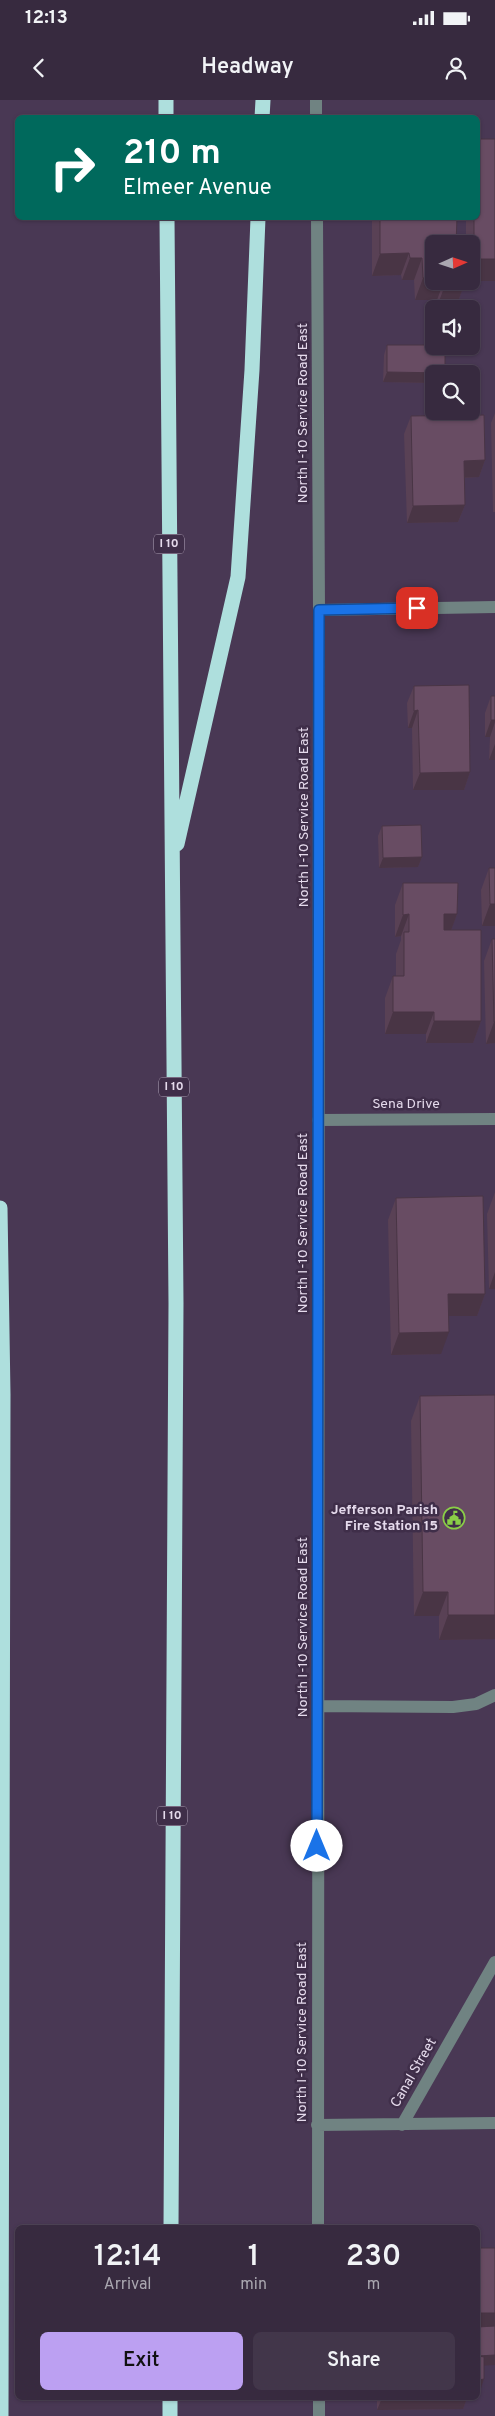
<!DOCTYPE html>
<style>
:root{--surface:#372a3f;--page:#42364a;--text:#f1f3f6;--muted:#aaa7b0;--line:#514659;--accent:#bca0f2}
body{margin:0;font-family:Overpass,sans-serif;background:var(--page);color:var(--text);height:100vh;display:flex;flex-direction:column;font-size:19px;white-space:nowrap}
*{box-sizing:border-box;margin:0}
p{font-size:16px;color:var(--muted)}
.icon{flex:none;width:28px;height:28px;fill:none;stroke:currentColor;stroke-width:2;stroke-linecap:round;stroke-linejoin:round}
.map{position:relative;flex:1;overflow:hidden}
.side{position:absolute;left:15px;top:2125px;width:465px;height:175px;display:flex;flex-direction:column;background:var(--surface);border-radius:8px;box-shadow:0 1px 4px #0004,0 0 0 1px var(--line)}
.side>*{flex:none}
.top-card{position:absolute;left:15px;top:15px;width:465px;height:105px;border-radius:8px;box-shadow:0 1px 4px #0004,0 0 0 1px var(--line);background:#00695c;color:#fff;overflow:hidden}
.needle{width:32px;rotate:87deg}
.fabs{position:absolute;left:425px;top:135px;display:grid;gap:10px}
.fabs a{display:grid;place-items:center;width:55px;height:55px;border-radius:8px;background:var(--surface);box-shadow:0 1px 4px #0004,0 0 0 1px var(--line);font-size:25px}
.pin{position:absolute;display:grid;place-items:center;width:42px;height:42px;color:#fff;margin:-21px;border-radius:10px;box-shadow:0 2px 8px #0006}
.me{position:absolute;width:55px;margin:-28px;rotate:0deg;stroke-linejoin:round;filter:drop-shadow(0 0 4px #0008)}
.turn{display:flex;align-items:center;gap:18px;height:105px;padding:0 25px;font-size:22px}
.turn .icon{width:65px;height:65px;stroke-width:2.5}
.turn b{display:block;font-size:35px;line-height:42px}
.eta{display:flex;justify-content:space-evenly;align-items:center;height:85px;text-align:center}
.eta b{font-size:30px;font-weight:600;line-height:35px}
.primary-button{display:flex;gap:10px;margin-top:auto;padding:10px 25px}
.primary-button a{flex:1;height:58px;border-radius:8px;background:var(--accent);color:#111;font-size:20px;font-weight:600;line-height:58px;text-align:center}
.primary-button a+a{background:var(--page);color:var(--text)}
.status{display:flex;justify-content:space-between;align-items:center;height:35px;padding:0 25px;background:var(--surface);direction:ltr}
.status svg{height:14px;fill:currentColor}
header{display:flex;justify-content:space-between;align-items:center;height:65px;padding:0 25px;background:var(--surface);font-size:22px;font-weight:600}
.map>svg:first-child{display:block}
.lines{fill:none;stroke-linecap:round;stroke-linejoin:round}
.minor{stroke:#708382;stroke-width:12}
.highway{stroke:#aedfdd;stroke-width:15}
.wall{fill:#594155}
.shaded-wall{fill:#493545}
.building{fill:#684c63;stroke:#493545}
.route-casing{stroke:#114b97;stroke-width:12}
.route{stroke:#1a73e8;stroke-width:9}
.labels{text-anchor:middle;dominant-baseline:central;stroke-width:5;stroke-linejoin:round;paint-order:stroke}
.shield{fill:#3f2e49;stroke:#b3a6bb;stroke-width:1}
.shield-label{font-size:12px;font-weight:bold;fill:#e5daec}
.street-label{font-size:14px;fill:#e5daec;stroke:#3f2e49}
.poi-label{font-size:14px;font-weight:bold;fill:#e5daec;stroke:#3f2e49;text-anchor:end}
</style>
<div class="status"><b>12:13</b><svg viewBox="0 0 49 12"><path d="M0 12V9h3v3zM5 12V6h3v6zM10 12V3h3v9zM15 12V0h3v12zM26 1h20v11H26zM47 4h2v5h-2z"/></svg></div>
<header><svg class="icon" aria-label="back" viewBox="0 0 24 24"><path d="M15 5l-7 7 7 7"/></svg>Headway<svg class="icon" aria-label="person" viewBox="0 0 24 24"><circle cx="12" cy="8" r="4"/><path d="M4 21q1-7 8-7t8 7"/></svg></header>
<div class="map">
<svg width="495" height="2316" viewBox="0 0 495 2316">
<rect width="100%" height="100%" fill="#493854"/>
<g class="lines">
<path class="minor" d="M316,0V18
M317,118L319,510L318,2128
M319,510L495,507
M318,1020L495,1019
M318,1606L453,1607L476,1604L495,1595
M317,2025L495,2023
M402,2025L495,1862
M319,2298V2316"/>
<path class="highway" d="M166,0V18
M262,18L263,0
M167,118L176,1203L171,2128
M177,744L238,477L252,270L258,118
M0,1108L3,1294L1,2316
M170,2316V2298"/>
</g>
<path class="wall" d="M495,39L471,181V144H466V118H478Z
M372,118H457L434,181H464V185L456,207H437V200H415L414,180H402L401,175L372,176Z
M387,245L434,274V283L383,282L384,255Z
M495,313V412H493L491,323Z
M411,316L485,360L479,377L464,378L465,405L458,422L407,423L404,334Z
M414,586L470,672L464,690H413L412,628H408L407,603Z
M491,596H495V660H489L490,637H485V613Z
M382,726L422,757L418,767L379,768L378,736Z
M489,768H495V826H482L481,790Z
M403,783L457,814L451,830L481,921L473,943H426V934H385V898L393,876H396V854L401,840V836L395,837V805Z
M492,839H495V943L486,944L484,861Z
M495,1092V1189H489L487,1114Z
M396,1098L485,1194L477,1216H449L441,1254L391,1255L388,1120Z
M495,1295V1539L439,1540V1516H414L411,1321L420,1296Z
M377,2298H467L463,2309L377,2310Z"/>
<path class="shaded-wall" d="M409,153L401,175L372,176L380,154Z
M410,158H422L414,180H402Z
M474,159H495V181H471V167Z
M423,178H434V181H444L437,200H415Z
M445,185H464L456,207H437Z
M387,272L445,273V274H434V283L383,282Z
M485,360L479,377L458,378L464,361Z
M465,405L458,422L407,423L413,406Z
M418,610L412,628H408L414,611Z
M491,620H495V622L490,637H485Z
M495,644V660H489Z
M470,672L464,690H413L420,673Z
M422,757L418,767L379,768L383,758Z
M490,804H495V826H482Z
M409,814L401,836L395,837L403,815Z
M444,814H457L449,836H436Z
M393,912H434L426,934H385Z
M434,921H481L473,943H426Z
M494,922H495V943L486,944Z
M495,1172V1189H489Z
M448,1194H485L477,1216H440Z
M449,1232L441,1254L391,1255L399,1233Z
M423,1492H448L439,1516H414Z
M448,1515H495V1539L439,1540Z
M478,2213H495V2235H478Z
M495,2255V2265L478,2266V2256Z
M484,2279L478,2297V2280Z
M382,2298H467L463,2309L377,2310Z"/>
<path class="building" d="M478,39H495V159H474V118H478Z
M380,118H457L456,144H434V178H423L422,158H410L409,153L380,154Z
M445,181H464V185H445Z
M387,245H434V246H445V273L387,272Z
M484,315L485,360L464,361L465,405L413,406L411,316Z
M469,585L470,672L420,673L418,610L414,611V586Z
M491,596H495V620H491Z
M421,725L422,757L383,758L382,726Z
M489,768H495V804H490Z
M403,783H458L457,814H444V830H481V921H434V912H393V876H404V832H409V814L403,815Z
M492,839H495V922H494Z
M483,1096L485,1194H448L449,1232L399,1233L396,1098Z
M495,1295V1515H448V1492H423L420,1296Z
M478,2148H495V2213H478Z
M495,2226V2255L478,2256V2227Z
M478,2256L484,2257V2279L478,2280Z"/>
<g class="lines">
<g class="route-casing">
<path id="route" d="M317,1746L319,510L417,508"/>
</g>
<use href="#route" class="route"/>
</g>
<defs>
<g id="civic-ring" transform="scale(1.125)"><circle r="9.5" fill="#3f2e49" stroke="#8ace47" stroke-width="1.5"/><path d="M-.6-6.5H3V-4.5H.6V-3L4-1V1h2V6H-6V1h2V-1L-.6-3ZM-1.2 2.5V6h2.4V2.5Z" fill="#8ace47"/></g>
</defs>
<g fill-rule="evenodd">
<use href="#civic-ring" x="454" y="1418"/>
</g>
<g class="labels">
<g class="shield">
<rect x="154" y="434.5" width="30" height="19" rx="4"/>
<rect x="159" y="977.5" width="30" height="19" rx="4"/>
<rect x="157" y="1706.5" width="30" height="19" rx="4"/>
</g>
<g class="shield-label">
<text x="169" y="444">I 10</text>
<text x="174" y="987">I 10</text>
<text x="172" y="1716">I 10</text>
</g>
<g class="street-label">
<text transform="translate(303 313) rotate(-90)">North I-10 Service Road East</text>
<text transform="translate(304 717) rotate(-90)">North I-10 Service Road East</text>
<text x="406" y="1004">Sena Drive</text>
<text transform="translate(303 1123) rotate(-90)">North I-10 Service Road East</text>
<text transform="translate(303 1527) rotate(-90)">North I-10 Service Road East</text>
<text transform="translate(302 1932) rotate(-90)">North I-10 Service Road East</text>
<text transform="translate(414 1973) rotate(-60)">Canal Street</text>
</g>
<g class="poi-label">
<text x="438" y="1410">Jefferson Parish<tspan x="438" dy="16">Fire Station 15</tspan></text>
</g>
</g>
</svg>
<div class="fabs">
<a><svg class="needle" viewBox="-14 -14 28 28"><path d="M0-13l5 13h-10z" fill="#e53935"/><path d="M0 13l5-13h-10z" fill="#aaa7b0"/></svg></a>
<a><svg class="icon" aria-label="sound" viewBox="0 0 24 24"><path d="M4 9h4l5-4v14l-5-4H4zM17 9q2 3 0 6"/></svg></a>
<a><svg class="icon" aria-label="search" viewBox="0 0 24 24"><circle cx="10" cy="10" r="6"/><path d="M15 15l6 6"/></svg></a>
</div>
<div class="pin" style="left:417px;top:508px;background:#d93025"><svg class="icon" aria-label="arrive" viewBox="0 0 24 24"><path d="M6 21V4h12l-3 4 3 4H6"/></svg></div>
<svg class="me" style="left:317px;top:1746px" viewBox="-20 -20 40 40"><circle r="19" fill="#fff"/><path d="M0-13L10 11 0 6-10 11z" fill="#1a73e8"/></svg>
<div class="top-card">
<div class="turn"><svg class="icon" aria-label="right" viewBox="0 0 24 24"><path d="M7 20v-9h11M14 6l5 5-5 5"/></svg><div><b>210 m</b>Elmeer Avenue</div></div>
</div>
<section class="side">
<div class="eta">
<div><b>12:14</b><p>Arrival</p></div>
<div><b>1</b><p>min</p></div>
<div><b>230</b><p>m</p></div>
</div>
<div class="primary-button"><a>Exit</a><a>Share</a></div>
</section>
</div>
